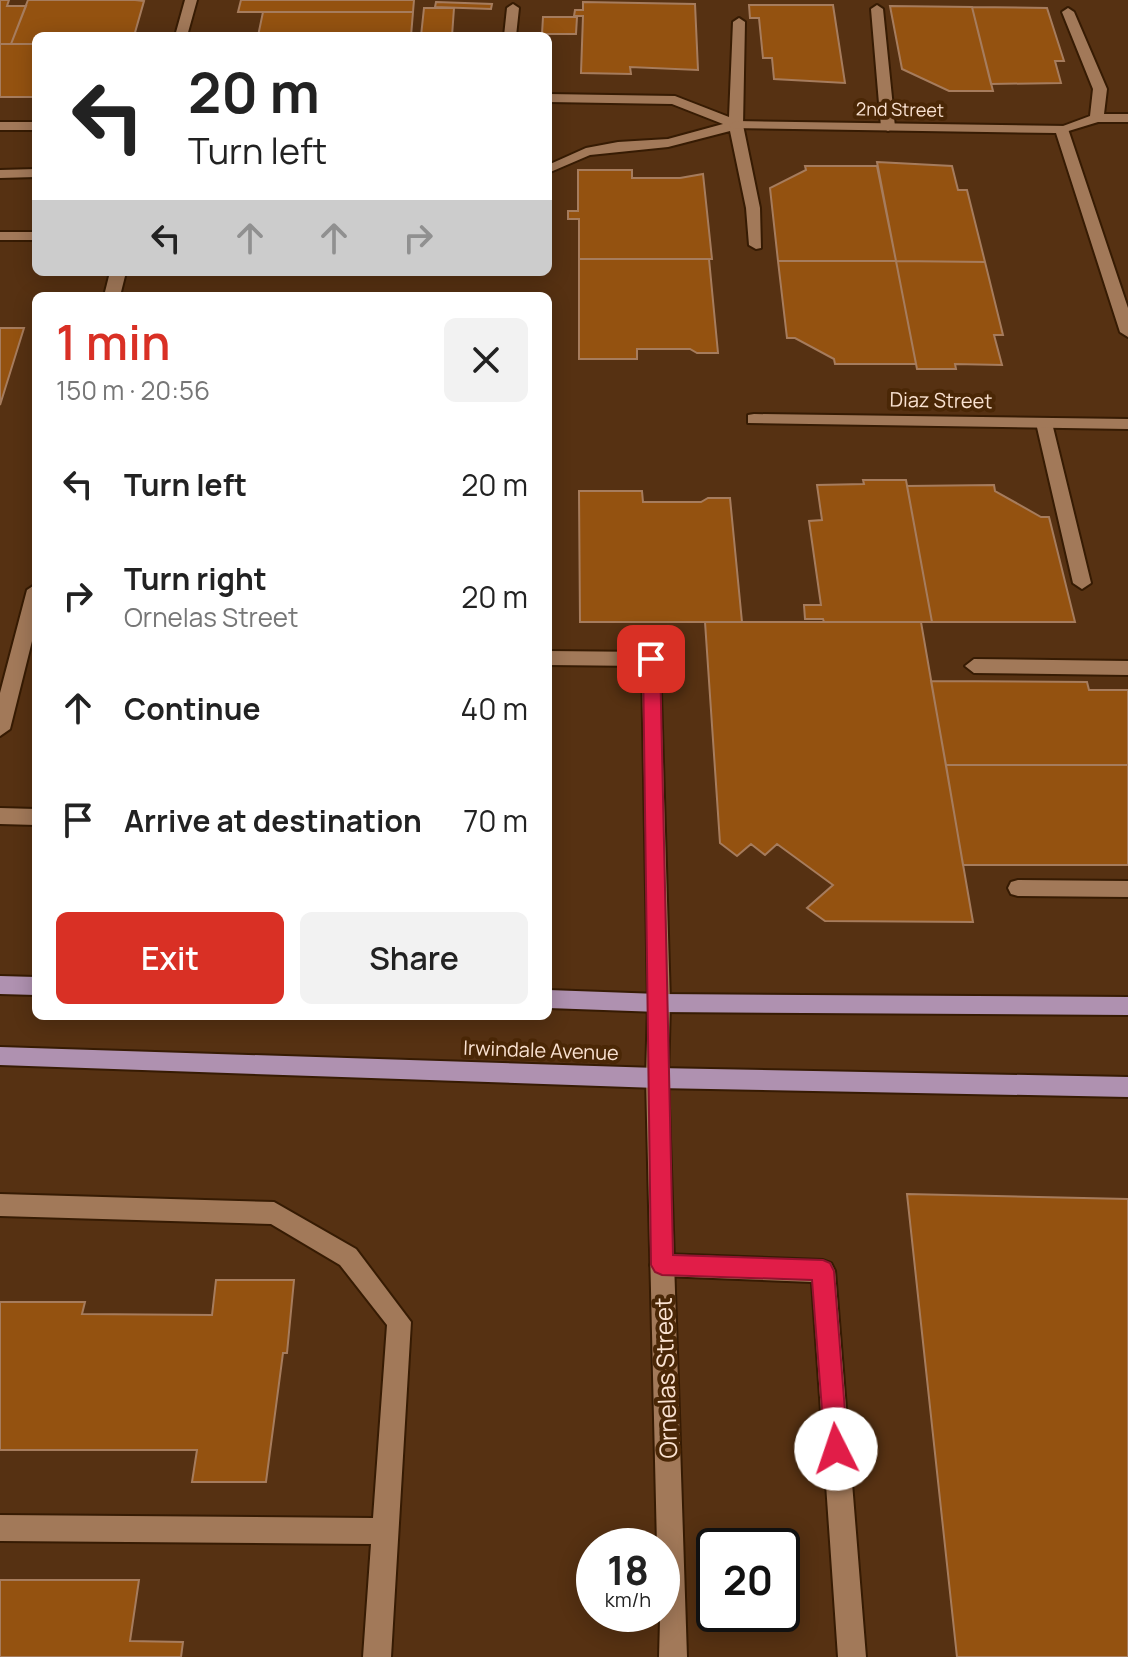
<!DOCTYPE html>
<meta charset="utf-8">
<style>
:root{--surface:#fff;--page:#f2f2f2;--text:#222;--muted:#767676;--accent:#d93025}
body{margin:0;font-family:Manrope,sans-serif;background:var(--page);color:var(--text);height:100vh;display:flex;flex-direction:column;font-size:30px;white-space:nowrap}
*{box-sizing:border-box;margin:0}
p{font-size:26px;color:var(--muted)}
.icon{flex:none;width:44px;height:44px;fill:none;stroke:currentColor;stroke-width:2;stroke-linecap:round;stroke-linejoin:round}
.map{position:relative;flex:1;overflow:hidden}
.sheet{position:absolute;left:32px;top:292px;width:520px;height:728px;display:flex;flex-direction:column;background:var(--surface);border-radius:12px;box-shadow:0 4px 20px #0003}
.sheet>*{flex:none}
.top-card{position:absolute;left:32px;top:32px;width:520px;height:244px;border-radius:12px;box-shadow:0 4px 20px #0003;background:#fff;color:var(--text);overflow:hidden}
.speed{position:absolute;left:576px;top:1528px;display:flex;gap:16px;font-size:40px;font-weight:700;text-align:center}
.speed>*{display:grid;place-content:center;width:104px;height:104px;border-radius:50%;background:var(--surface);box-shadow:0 4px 20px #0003;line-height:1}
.speed small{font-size:20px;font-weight:400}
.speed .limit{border:4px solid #111;border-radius:12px;background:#fff;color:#111}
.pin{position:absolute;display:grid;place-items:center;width:68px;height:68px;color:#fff;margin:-34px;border-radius:16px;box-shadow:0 4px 12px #0006}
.me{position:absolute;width:88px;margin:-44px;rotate:356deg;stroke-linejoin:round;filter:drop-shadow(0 0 6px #0008)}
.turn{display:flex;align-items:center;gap:28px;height:168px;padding:0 24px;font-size:36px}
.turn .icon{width:104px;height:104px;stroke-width:2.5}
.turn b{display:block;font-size:56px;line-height:68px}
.lanes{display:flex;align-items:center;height:76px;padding:0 24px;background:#0003;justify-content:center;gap:40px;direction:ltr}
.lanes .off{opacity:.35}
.round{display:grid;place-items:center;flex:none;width:84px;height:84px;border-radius:12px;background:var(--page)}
.summary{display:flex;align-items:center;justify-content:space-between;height:136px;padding:0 24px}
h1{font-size:48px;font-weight:600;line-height:60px;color:var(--accent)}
.cta{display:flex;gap:16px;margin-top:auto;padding:16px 24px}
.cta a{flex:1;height:92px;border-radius:12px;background:var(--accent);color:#fff;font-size:32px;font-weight:600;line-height:92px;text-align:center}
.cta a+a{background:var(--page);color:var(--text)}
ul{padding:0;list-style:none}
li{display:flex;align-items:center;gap:24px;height:112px;padding:0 24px}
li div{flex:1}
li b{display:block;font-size:30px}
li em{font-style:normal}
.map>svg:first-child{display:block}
.building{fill:#945210;stroke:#a67c5d;stroke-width:2}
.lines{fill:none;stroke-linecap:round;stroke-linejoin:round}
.lane-casing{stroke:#361b03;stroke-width:4}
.street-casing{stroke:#361b03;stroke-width:4}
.primary-casing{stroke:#361b03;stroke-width:4}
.lane{fill:#a27959;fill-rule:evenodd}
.street{fill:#a27959;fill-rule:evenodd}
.primary{fill:#af91b0;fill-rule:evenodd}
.route{fill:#e11d48;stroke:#92132f;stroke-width:2}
.labels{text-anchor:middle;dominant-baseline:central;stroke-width:8;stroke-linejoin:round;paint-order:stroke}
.far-street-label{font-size:18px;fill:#fae2d1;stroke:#4a2706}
.street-label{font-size:20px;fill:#fae2d1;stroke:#4a2706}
.near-street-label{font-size:24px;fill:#fae2d1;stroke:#4a2706}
</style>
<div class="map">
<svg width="1128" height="1657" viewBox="0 0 1128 1657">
<rect width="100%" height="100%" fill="#563112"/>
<path class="building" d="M0,0H9L7,6H26L11,44H0Z
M28,0H135L144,1L134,36H36V44H11Z
M241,0H414L413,12H238Z
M436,2L492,4L491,9L435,7Z
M583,2L695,4L698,70L630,67L631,74L581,73L583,16H574L575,10H583Z
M749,5H833L845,83L774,79L772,58H763L759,18H750Z
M890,6L972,7L993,91H949L902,69Z
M972,7L1047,8L1064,61H1055L1061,83L991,84Z
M424,8H454L452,36H421Z
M263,12H413L411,36H258Z
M543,17H577L576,34H542Z
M0,44H36V97H0Z
M877,162L952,166L958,190H967L985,262L896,261Z
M805,166H877L896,261H778L770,188L806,170Z
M578,170H632V178H680L703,174L712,259H579V219H568V211H578Z
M579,259H709L718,353H697L690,349H637V359H579Z
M778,261H896L916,364H835L834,359L795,338H787Z
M896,261L985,262L1003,335H994L1002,365L955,364L956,369H917Z
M0,328H24L0,405Z
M863,480H906L932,622H824L823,619H805L804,605H821L809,521L822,520L817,485L864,484Z
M994,485L995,491L1041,517H1049L1075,622H932L907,486Z
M579,491H642L643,502H701L708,498H730L742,622H580Z
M705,622H921L973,922L825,921L807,908L833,885L777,844L765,855L751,844L737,856L720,843Z
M931,681L1087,682L1089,690H1128V765H946Z
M946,765H1128V865H963Z
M907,1194L1128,1199V1657H957Z
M216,1280H294L287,1353H283L266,1482H192L197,1450H0V1302H85L82,1314L212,1315Z
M0,1580H139L130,1641L183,1642L181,1657H0Z"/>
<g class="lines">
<g class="lane-casing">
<path id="lane" d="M185,0H197L187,36H175Z
M513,4L519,8L516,36H504L507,8Z
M877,5L883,9L895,127L888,131L881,127L871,9Z
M1068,8L1074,12L1107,89L1104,114H1128V122H1098L1062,133L1055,129L1090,116L1093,89L1062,12Z
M739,18L745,22L743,125L760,208L761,248L756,249L749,245L746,208L730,131L668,147L590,155L548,173V165L586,148L618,142L668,139L723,124L672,104L548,102V94L675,96L729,117L733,22Z
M0,122H36V130H0Z
M0,232H36V240H0Z
M1044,418L1052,423L1091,583L1082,589L1073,583L1036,423Z
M548,651L651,652L660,659L670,1003L667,1009L659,1012L651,1009L648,1003L642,666L548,665Z
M974,659L1128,661V675L974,673L965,666Z
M0,808L36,809V825L0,824Z
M1018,880L1128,881V897L1018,896L1011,894L1008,888L1011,882Z
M0,1194L274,1202L356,1249L411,1322L391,1657H363L371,1544L0,1541V1515L373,1518L387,1325L340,1265L271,1224L0,1216Z
M662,1254L823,1260L831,1263L835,1271L866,1657H838L812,1282L662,1276L654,1273L650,1265L654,1257Z"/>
</g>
<g class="street-casing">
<path id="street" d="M736,121L1067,126L1128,308V337L1120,332L1056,133L731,128L729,125Z
M36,169V177L0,178V170Z
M110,272H126L120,296H104Z
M754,414L1128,419V429L748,423V415Z
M36,584V625L10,729L0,736V693L27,590Z
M659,994L667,997L670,1003L668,1078L687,1657H659L662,1546H657L646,1078L648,1003L651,997Z"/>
</g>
<g class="primary-casing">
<path id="primary" d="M0,976L36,977V995L0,994Z
M548,990L659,994L1128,997V1015L659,1012L548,1008Z
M0,1047L657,1068L1128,1077V1097L657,1088L0,1065Z"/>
</g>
<use href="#lane" class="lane"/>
<use href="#street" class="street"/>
<use href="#primary" class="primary"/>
</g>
<path class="route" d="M651,653L660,659L673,1255L823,1260L830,1263L834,1271L848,1449L845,1457L836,1460L828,1457L825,1449L812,1280L662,1275L655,1272L651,1265L643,659Z"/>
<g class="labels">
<g class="far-street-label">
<text transform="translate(900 109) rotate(1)">2nd Street</text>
</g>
<g class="street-label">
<text transform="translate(941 400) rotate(1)">Diaz Street</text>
<text transform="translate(541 1050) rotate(2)">Irwindale Avenue</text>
</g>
<g class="near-street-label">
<text transform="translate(665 1378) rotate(-92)">Ornelas Street</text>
</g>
</g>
</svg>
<div class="speed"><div>18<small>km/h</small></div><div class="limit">20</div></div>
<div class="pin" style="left:651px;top:659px;background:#d93025"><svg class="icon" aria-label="arrive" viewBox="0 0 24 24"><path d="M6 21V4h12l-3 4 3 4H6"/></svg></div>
<svg class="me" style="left:836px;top:1449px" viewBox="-20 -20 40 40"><circle r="19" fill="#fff"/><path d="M0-13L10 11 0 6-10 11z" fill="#e11d48"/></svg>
<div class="top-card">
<div class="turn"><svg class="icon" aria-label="left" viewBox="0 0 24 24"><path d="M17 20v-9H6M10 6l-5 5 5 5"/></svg><div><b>20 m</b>Turn left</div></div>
<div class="lanes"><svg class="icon" aria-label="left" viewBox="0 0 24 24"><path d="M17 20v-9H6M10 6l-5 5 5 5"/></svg><svg class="icon off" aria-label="ahead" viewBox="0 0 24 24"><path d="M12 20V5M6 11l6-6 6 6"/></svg><svg class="icon off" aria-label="ahead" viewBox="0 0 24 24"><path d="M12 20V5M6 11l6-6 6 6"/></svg><svg class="icon off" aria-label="right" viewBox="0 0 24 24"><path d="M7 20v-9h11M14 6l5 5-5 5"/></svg></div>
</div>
<section class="sheet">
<div class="summary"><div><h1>1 min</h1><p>150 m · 20:56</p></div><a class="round"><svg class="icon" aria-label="close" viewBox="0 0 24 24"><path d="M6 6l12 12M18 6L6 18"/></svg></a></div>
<ul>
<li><svg class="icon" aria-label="left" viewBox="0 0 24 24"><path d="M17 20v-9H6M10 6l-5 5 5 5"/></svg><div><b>Turn left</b></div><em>20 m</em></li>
<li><svg class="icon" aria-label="right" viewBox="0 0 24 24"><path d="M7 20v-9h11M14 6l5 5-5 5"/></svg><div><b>Turn right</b><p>Ornelas Street</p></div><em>20 m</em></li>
<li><svg class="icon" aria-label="ahead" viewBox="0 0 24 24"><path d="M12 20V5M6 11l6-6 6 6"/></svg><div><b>Continue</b></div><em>40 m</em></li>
<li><svg class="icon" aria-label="arrive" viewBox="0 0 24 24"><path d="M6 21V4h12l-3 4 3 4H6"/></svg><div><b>Arrive at destination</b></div><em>70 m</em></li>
</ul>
<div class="cta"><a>Exit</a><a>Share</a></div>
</section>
</div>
